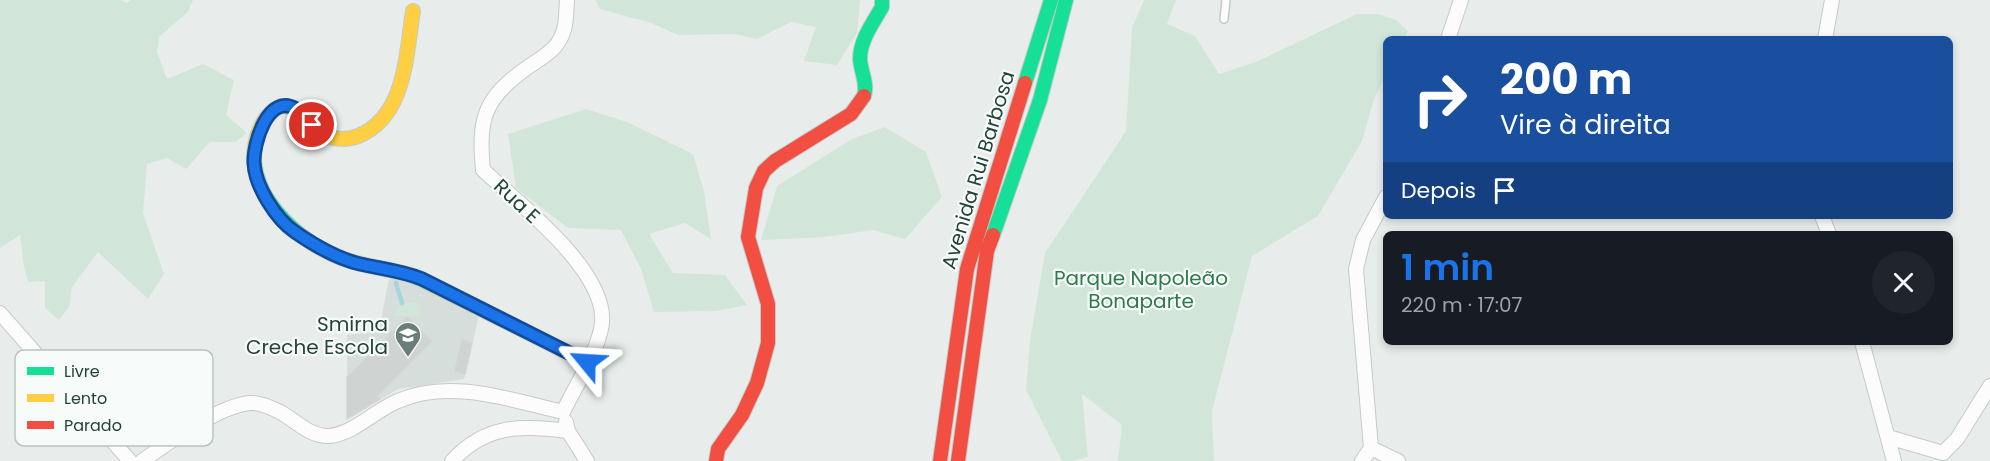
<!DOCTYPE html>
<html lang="pt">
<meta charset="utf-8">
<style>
:root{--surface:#171b24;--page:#20242c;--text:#f1f3f6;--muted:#9ea1a6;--accent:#1a73e8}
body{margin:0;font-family:Poppins,sans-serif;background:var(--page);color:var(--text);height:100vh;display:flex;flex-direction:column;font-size:22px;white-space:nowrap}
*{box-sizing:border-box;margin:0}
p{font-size:20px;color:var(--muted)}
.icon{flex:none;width:33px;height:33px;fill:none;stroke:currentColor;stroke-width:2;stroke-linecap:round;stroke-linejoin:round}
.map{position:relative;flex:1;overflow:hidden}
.sheet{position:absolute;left:1383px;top:231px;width:570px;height:114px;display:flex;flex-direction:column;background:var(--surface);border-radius:9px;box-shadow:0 3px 9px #0003}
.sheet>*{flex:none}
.banner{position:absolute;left:1383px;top:36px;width:570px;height:183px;border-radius:9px;box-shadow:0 3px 9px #0003;background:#1a4fa0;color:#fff;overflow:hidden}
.pin{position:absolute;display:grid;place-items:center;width:51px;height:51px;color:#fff;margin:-26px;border:3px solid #fff;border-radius:50%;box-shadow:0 2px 6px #0007}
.me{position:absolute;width:66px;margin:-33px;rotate:297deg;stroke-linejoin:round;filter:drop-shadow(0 0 4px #0008)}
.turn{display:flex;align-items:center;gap:21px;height:126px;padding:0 18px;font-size:27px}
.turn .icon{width:78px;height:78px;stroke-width:2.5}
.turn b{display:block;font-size:42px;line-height:51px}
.then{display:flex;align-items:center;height:57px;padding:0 18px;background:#0003;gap:12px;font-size:22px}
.round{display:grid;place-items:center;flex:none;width:63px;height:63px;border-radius:32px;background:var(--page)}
.head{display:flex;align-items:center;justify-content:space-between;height:102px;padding:0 18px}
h1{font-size:36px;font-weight:600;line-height:45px;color:var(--accent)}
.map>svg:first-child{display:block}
.built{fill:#d6dedb}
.green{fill:#d1e6d8}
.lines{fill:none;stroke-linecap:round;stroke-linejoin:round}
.stream{stroke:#a9d4db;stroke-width:4.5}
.building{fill:#cfd4d2;stroke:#d1d6d4;stroke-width:1.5}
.lane-casing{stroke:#c5cac8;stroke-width:10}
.street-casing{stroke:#c5cac8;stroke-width:16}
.fast-casing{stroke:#c3cbc8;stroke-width:16}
.slow-casing{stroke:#c3cbc8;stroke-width:16}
.jam-casing{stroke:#c3cbc8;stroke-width:16}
.lane{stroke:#fcfcfc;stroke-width:7}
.street{stroke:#fcfcfc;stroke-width:14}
.fast{stroke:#16e098;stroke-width:14}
.slow{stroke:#ffcf43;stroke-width:14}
.jam{stroke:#f24e42;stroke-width:14}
.route-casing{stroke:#114b97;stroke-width:15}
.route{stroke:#1a73e8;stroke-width:10}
.labels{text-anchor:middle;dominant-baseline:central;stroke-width:4.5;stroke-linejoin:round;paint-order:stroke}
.street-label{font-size:20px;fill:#24423a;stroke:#f7fbf9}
.park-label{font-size:20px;fill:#2d7a4b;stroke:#f7fbf9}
.poi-label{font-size:20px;fill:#24423a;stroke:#f7fbf9;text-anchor:end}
.key{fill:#f7fbf9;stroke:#b8c4c0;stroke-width:1.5}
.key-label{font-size:16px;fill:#24423a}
</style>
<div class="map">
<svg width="1990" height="461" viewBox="0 0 1990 461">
<rect width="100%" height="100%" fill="#e8edeb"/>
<path class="built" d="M397,267L480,311L464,379L398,389L347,419V335L379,331L388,283Z"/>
<path class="green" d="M0,0H120L127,3L131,0H193L188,12L159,37L157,52L167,79L203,64L234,80L226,115L247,133L236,142H210L186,169L167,158L147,164L143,213L164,274L148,299L98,252L72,287L69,307L59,320L45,308V281L28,282L24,267L20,235L0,248Z
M595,0H860L857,33L837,65L804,61L816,27L791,22L757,39L734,34L678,35L651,23L600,9Z
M1144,0H1176L1167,24L1195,36L1219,74L1256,62L1357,14H1378L1396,20L1408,31L1404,39H1386V75L1374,99L1362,141L1318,216L1252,256L1212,411L1214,461H1118L1122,425L1082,394L1088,457L1072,461H1062L1026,390L1030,341L1045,253L1126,131L1132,28Z
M586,109L627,122L693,154L704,191L711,239L685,223L649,234L673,273L725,275L747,305L716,311L654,312L641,269L621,230L568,228L516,188L508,134Z
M885,127L926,152L942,197L905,239L873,230L826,237L761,240L777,186L852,139Z
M417,302L420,305L421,316H393L402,303Z"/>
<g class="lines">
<path class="stream" d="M396,283L402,303"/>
</g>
<path class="building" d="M407,317L431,341L377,396L353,372Z
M462,340L472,343L465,374L455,371Z
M353,372L380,399L347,419V377Z"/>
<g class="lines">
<g class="lane-casing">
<path id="lane" d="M1224,19L1226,0"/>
</g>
<g class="street-casing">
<path id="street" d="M1448,39L1461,0
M1825,39L1832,0
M1822,216L1829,234
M0,313L130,461
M1862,342L1894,461
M563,412C575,387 599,350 602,323C607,270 518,203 483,170C478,118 484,98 528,67C538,60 553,52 559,41C567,29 566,13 567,0
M566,422L568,431L587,461
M1888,437L1943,453L1957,439L1990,386
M1371,448L1398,461
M142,461C168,443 218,406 250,403C259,402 272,408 280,412C295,420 310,437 329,436C354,434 375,410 398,401C450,378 511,400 563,412
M452,461C486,424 522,425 568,431
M1362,461L1371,448L1356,269L1363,240L1386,197"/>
</g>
<g class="fast-casing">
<path id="fast" d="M1025,83L1051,0
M864,96C868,83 861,73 860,59C860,40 873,23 882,7V0
M254,159C257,206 305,246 347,260C373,269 402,269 427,282
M993,235L1040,100L1066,0"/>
</g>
<g class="slow-casing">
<path id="slow" d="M254,159C254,139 261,115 281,106C303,105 309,126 326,135C335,140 348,140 358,136C406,117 406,54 413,11
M427,282L587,362"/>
</g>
<g class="jam-casing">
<path id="jam" d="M716,461L718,449L742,415L757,383L768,343V304L748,237L756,188L764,171L775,161L851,114L864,96
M940,461L967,269L1025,83
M958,461L987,251L993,235"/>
</g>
<use href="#lane" class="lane"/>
<use href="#street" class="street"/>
<use href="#fast" class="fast"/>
<use href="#slow" class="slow"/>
<use href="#jam" class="jam"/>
</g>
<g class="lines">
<g class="route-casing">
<path id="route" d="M312,125C307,120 302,112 296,109C268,92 253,144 254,163C255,186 276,219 295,232C314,245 338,259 360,264C382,269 402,271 422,279L587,362"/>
</g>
<use href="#route" class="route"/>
</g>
<defs>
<g id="school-pin" transform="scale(1.35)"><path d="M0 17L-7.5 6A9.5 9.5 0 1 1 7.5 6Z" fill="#697e78" stroke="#f7fbf9"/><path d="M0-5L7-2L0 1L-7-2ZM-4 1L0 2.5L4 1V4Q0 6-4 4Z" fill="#fff"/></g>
</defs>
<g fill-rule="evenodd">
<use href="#school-pin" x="408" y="335"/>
</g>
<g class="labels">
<g class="street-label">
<text transform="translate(978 170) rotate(-73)">Avenida Rui Barbosa</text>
<text transform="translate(517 201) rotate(43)">Rua E</text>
</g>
<g class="park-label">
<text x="1141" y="278">Parque Napoleão<tspan x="1141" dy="23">Bonaparte</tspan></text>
</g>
<g class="poi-label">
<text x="388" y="324">Smirna<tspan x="388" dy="23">Creche Escola</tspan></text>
</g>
</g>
<rect x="15" y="350" width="198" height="96" rx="9" class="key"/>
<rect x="27" y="367" width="27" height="8" fill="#16e098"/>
<rect x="27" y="394" width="27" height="8" fill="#ffcf43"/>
<rect x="27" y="421" width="27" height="8" fill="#f24e42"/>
<g class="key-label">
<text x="64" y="377">Livre</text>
<text x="64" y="404">Lento</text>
<text x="64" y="431">Parado</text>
</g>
</svg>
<div class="pin" style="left:312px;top:125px;background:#d93025"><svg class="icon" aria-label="arrive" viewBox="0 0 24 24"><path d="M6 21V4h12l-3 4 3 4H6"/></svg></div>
<svg class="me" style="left:587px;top:362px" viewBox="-20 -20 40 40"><path d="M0-17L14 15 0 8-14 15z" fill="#1a73e8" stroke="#fff" stroke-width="4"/></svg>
<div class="banner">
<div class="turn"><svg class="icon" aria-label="right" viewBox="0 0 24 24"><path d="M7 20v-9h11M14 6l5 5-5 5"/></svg><div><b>200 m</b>Vire à direita</div></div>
<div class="then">Depois<svg class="icon" aria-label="arrive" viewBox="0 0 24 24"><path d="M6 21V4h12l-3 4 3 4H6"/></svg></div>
</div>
<section class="sheet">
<div class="head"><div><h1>1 min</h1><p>220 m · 17:07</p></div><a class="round"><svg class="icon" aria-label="close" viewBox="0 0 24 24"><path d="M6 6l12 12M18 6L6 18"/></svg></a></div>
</section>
</div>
